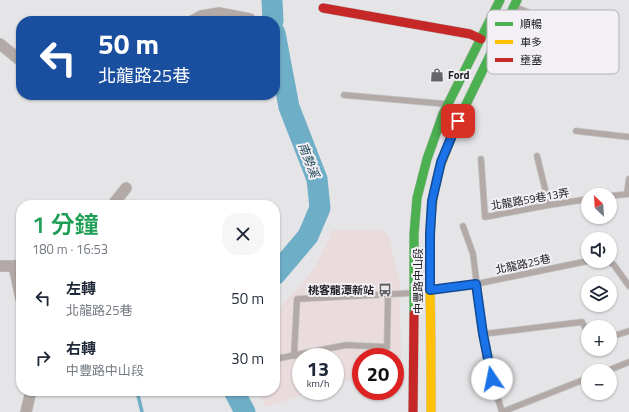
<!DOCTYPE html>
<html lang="zh-TW">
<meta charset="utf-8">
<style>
:root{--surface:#fff;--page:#f6f6f7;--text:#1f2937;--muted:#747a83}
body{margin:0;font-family:"Titillium Web","Noto Sans TC",sans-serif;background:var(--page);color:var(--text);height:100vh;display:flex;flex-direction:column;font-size:15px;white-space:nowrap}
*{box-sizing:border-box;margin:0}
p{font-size:13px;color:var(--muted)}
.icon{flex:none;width:22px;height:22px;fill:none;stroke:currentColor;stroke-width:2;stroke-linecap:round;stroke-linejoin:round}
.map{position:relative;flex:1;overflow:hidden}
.panel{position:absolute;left:16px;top:200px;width:264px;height:196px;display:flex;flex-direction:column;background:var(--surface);border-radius:16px;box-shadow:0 1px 3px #0004}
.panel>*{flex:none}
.hud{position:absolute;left:16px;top:16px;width:264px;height:84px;border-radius:16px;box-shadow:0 1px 3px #0004;background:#1a4fa0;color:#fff;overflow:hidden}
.needle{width:26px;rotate:335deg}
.tools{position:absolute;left:581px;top:188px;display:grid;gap:8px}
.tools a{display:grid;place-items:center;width:36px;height:36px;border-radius:50%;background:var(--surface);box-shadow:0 1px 3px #0004;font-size:20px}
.speed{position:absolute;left:292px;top:348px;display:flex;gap:8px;font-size:20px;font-weight:700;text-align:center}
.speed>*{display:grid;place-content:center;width:52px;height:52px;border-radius:50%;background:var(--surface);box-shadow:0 1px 3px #0004;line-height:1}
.speed small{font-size:10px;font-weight:400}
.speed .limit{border:6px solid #d22;background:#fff;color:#111}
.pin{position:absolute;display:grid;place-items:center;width:34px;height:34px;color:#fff;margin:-17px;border-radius:8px;box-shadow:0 2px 6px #0006}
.me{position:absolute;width:44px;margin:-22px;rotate:349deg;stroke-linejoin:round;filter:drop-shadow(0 0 3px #0008)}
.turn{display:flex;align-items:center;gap:14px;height:84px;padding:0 16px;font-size:18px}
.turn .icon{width:52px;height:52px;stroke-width:2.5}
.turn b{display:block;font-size:28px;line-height:34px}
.round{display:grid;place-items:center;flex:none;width:42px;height:42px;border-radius:16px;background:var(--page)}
.head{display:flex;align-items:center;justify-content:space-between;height:68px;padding:0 16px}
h1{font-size:24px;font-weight:600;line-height:30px;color:#1e9e55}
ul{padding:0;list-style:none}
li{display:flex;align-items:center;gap:12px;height:60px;padding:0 16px}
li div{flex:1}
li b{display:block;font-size:15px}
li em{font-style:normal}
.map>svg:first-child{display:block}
.industrial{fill:#eadbdd}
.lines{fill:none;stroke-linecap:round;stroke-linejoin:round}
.stream{stroke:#6faec7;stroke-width:3.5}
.river{stroke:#6faec7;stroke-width:21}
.lane-casing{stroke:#c2c2c3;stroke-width:7}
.street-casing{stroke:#c2c2c3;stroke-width:12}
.fast-casing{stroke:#c2c2c3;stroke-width:10}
.slow-casing{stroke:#c2c2c3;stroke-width:10}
.jam-casing{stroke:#c2c2c3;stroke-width:10}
.lane{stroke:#b3aaa8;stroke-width:5.5}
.street{stroke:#b3aaa8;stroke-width:11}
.fast{stroke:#4caf50;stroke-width:9}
.slow{stroke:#ffc107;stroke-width:9}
.jam{stroke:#c62828;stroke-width:9}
.route-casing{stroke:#114b97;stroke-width:10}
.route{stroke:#1a73e8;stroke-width:7}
.labels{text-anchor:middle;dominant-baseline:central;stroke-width:4;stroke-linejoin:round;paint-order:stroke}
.poi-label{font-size:11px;font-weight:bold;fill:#222123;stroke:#f2f0f5;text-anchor:start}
.street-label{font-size:11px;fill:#222123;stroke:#f2f0f5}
.water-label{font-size:12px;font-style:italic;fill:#234a5a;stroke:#f2f0f5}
.key{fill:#f2f0f5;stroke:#b4b2b6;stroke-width:1}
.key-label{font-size:11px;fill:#222123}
</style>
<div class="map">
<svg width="629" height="412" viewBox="0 0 629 412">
<rect width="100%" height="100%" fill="#e5e4e7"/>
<path class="industrial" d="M333,230L385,231L389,238L400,282L401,364L395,366V357H361V377L335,385V357H301V391H316L265,407L259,391H275V314L315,268Z"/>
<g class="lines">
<path class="stream" d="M137,391L142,412"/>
<path class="river" d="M272,0L273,21
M275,33L289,107L317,179L320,208L308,236L275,275
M234,391L245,412"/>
<g class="lane-casing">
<path id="lane" d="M515,7L542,18L586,29L613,31
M344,95L446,104
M576,131L629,137
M537,156L549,205
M481,159L485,217L549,205L588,199
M627,194L629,179
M610,196L629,194
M463,226L473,254L483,334L492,379L502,412
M608,261L614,265L629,286
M433,290L476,284L588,261
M483,334L582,322L588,333
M610,337L629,331
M294,356L297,299L413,293
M275,359L346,345L387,347L388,294
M607,371L629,362
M502,412L588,378"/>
</g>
<g class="street-casing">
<path id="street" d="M192,21L201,16L219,13L250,19
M0,44L21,61
M114,205L115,202L126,188
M0,266H14L21,265
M14,266L21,299
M26,412L31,391"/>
</g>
<g class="fast-casing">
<path id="fast" d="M446,151L458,121L517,0
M414,314V234L417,198L427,159L443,114L500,0"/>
</g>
<g class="slow-casing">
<path id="slow" d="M431,412C431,371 431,330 430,290C430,242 427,195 446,151"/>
</g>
<g class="jam-casing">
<path id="jam" d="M323,8L470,34L481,39
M413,412L414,314"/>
</g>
<use href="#lane" class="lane"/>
<use href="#street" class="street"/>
<use href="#fast" class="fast"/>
<use href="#slow" class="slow"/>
<use href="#jam" class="jam"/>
</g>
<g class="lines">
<g class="route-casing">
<path id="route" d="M458,121L441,162L432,201L430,234V290L476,284L483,334L492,379"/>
</g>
<use href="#route" class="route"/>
</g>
<defs>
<g id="shop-bare" transform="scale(1.08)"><path d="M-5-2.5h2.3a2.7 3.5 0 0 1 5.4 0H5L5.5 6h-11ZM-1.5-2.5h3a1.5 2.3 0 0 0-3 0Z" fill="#666568" stroke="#f2f0f5" stroke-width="2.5" paint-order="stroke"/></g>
<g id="bus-bare" transform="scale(1.08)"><path d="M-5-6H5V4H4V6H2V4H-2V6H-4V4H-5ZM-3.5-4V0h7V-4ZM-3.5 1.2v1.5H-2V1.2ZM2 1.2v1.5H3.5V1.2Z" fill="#666568" stroke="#f2f0f5" stroke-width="2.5" paint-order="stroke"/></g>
</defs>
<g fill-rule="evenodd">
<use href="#shop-bare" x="437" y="75"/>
<use href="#bus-bare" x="385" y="290"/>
</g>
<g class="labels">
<g class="poi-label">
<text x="448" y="75">Ford</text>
<text x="374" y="290" text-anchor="end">桃客龍潭新站</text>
</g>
<g class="street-label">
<text transform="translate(530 199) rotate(-10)">北龍路59巷13弄</text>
<text transform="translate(523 264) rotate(-12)">北龍路25巷</text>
<text transform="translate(418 281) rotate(-90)">中豐路中山段</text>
</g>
<g class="water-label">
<text transform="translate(309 160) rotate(69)">南勢溪</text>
</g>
</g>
<rect x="487" y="10" width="132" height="64" rx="6" class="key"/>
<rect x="495" y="22" width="18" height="4" fill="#4caf50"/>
<rect x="495" y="40" width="18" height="4" fill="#ffc107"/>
<rect x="495" y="58" width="18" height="4" fill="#c62828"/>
<g class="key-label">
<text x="520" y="28">順暢</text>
<text x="520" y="46">車多</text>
<text x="520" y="64">壅塞</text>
</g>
</svg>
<div class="tools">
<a><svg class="needle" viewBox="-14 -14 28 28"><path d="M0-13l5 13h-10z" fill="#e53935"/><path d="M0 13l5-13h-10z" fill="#747a83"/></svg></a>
<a><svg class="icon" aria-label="sound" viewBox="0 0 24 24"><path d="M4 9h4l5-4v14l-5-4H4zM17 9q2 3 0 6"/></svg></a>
<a><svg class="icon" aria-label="layers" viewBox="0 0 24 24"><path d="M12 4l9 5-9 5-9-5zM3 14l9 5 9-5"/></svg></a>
<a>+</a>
<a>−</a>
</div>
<div class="speed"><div>13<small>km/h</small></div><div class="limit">20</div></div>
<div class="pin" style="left:458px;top:121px;background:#d93025"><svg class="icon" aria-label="arrive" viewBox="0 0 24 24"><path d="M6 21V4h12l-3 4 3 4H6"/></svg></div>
<svg class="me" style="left:492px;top:379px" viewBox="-20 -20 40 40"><circle r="19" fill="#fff"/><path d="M0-13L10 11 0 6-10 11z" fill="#1a73e8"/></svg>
<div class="hud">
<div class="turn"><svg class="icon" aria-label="left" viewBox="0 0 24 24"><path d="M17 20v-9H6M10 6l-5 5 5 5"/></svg><div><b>50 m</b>北龍路25巷</div></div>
</div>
<section class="panel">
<div class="head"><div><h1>1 分鐘</h1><p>180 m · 16:53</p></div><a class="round"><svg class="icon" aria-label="close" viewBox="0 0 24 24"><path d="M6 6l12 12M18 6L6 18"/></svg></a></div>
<ul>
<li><svg class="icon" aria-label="left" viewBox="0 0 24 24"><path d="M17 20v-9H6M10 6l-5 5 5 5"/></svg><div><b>左轉</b><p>北龍路25巷</p></div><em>50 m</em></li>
<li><svg class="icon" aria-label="right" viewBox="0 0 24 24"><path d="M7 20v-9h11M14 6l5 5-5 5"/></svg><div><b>右轉</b><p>中豐路中山段</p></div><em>30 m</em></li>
</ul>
</section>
</div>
